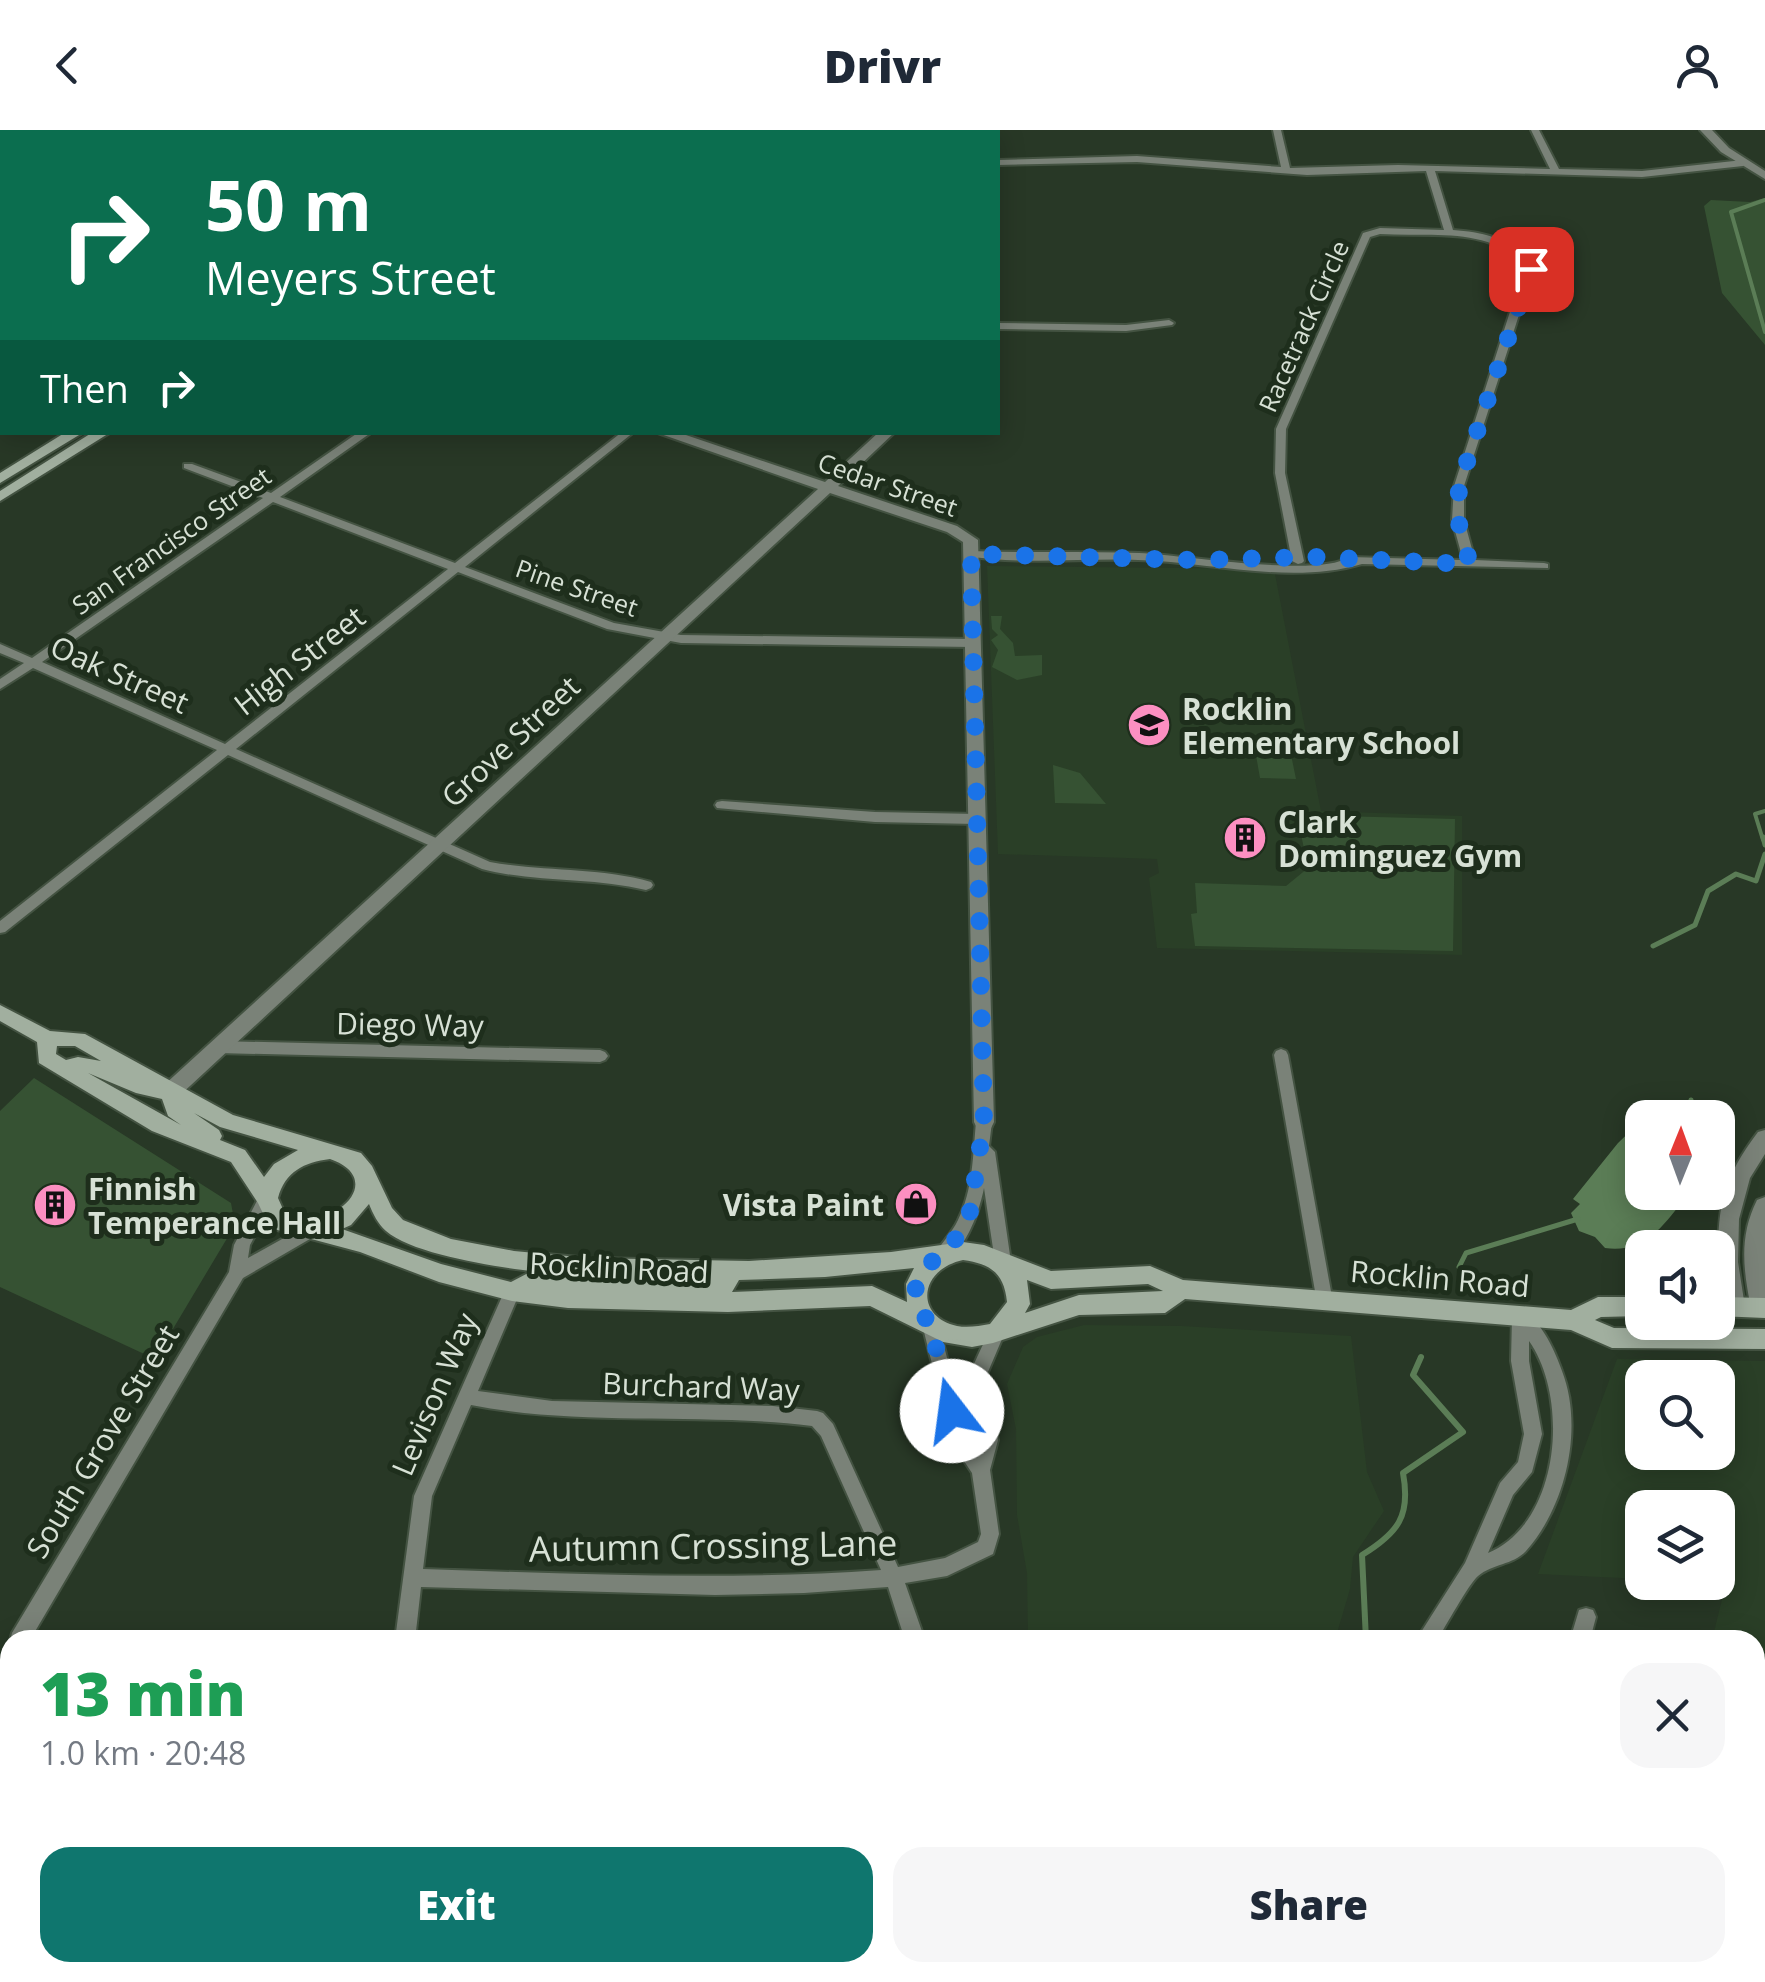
<!DOCTYPE html>
<meta charset="utf-8">
<style>
:root{--surface:#fff;--page:#f6f6f7;--text:#1f2937;--muted:#747a83;--accent:#0f766e}
body{margin:0;font-family:"Open Sans",sans-serif;background:var(--page);color:var(--text);height:100vh;display:flex;flex-direction:column;font-size:38px;white-space:nowrap}
*{box-sizing:border-box;margin:0}
p{font-size:32px;color:var(--muted)}
.icon{flex:none;width:55px;height:55px;fill:none;stroke:currentColor;stroke-width:2;stroke-linecap:round;stroke-linejoin:round}
.map{position:relative;flex:1;overflow:hidden}
.drawer{position:absolute;left:0px;top:1500px;width:1765px;height:352px;display:flex;flex-direction:column;background:var(--surface);border-radius:30px 30px 0 0;box-shadow:0 5px 25px #0003}
.drawer>*{flex:none}
.guide{position:absolute;left:0px;top:0px;width:1000px;height:305px;box-shadow:0 5px 25px #0003;background:#0b6e4f;color:#fff;overflow:hidden}
.needle{width:65px;rotate:1deg}
.tools{position:absolute;left:1625px;top:970px;display:grid;gap:20px}
.tools a{display:grid;place-items:center;width:110px;height:110px;border-radius:20px;background:var(--surface);box-shadow:0 5px 25px #0003;font-size:50px}
.pin{position:absolute;display:grid;place-items:center;width:85px;height:85px;color:#fff;margin:-42px;border-radius:20px;box-shadow:0 5px 15px #0006}
.me{position:absolute;width:110px;margin:-55px;rotate:345deg;stroke-linejoin:round;filter:drop-shadow(0 0 8px #0008)}
.turn{display:flex;align-items:center;gap:35px;height:210px;padding:0 40px;font-size:45px}
.turn .icon{width:130px;height:130px;stroke-width:2.5}
.turn b{display:block;font-size:70px;line-height:85px}
.then{display:flex;align-items:center;height:95px;padding:0 40px;background:#0003;gap:20px;font-size:38px}
.round{display:grid;place-items:center;flex:none;width:105px;height:105px;border-radius:30px;background:var(--page)}
.head{display:flex;align-items:center;justify-content:space-between;height:170px;padding:0 40px}
h1{font-size:60px;font-weight:800;line-height:75px;color:#1e9e55}
.button{display:flex;gap:20px;margin-top:auto;padding:20px 40px}
.button a{flex:1;height:115px;border-radius:30px;background:var(--accent);color:#fff;font-size:40px;font-weight:800;line-height:115px;text-align:center}
.button a+a{background:var(--page);color:var(--text)}
header{display:flex;justify-content:space-between;align-items:center;height:130px;padding:0 40px;background:var(--surface);font-size:45px;font-weight:800}
.map>svg:first-child{display:block}
.built{fill:#2a3f27;fill-rule:evenodd}
.green{fill:#365233}
.water{fill:#5b7d56}
.lines{fill:none;stroke-linecap:round;stroke-linejoin:round}
.stream-far2{stroke:#5b7d56;stroke-width:4}
.stream-far1{stroke:#5b7d56;stroke-width:5}
.stream{stroke:#5b7d56;stroke-width:6}
.minor-casing{stroke:#445342;stroke-width:4}
.tertiary-casing{stroke:#445342;stroke-width:4}
.secondary-casing{stroke:#445342;stroke-width:4}
.minor{fill:#7a8278;fill-rule:evenodd}
.tertiary{fill:#7a8278;fill-rule:evenodd}
.secondary{fill:#a1af9f;fill-rule:evenodd}
.rail-casing{stroke:#899687;stroke-width:6}
.rail{stroke:#1e2e1c;stroke-width:4;stroke-dasharray:10;stroke-linecap:butt}
.route{stroke:#1a73e8;stroke-width:18;stroke-dasharray:0 32.4}
.labels{text-anchor:middle;dominant-baseline:central;stroke-width:10;stroke-linejoin:round;paint-order:stroke}
.far-street-label{font-size:25px;fill:#d7e1d5;stroke:#1e2e1c}
.street-label{font-size:30px;fill:#d7e1d5;stroke:#1e2e1c}
.poi-label{font-size:30px;font-weight:bold;fill:#d7e1d5;stroke:#1e2e1c;text-anchor:start}
.near-street-label{font-size:35px;fill:#d7e1d5;stroke:#1e2e1c}
</style>
<header><svg class="icon" aria-label="back" viewBox="0 0 24 24"><path d="M15 5l-7 7 7 7"/></svg>Drivr<svg class="icon" aria-label="person" viewBox="0 0 24 24"><circle cx="12" cy="8" r="4"/><path d="M4 21q1-7 8-7t8 7"/></svg></header>
<div class="map">
<svg width="1765" height="1852" viewBox="0 0 1765 1852">
<rect width="100%" height="100%" fill="#283826"/>
<path class="built" d="M987,436L1274,439L1321,681L1462,686V825L1157,818L1149,748L1159,743L1157,729L998,724Z
M1084,1195L1182,1196L1351,1206L1367,1342L1384,1381L1353,1427L1350,1459L1335,1510H1028L1027,1443L1017,1385L1016,1299L1007,1254L1023,1217L1037,1207Z
M1617,1229L1765,1231V1813H1755V1510H1712L1726,1453L1718,1452V1378H1642V1449L1538,1444ZM1642,1248H1718V1322H1642Z"/>
<path class="green" d="M1765,68V215L1722,163L1704,76L1711,70L1750,72Z
M991,486H1002L1000,499L1013,513L1015,526L1042,525V545L1017,550L992,537L998,520L991,510L998,505L992,499Z
M1254,614L1289,615L1296,649L1260,648Z
M1053,635L1080,643L1106,674L1055,673Z
M1297,685L1455,689L1453,821L1195,816L1191,784L1197,783L1195,753L1286,756L1308,738Z
M34,948L231,1073L235,1095L155,1229L0,1157V981Z"/>
<path class="water" d="M1642,990V1062L1677,1063L1682,1072C1660,1100 1643,1123 1605,1118L1595,1107L1579,1101L1571,1083L1580,1074L1573,1069L1618,1013Z"/>
<g class="lines">
<path class="stream-far2" d="M249,2L253,0
M349,2L354,0
M1765,70L1731,82L1765,202
M1763,710L1755,684L1765,681"/>
<path class="stream-far1" d="M1763,707L1765,715
M1653,816L1695,795L1708,761L1736,744L1756,751L1765,724
M1688,988L1691,970
M1459,1137L1466,1123L1578,1089"/>
<path class="stream" d="M1366,1510L1362,1425C1398,1403 1411,1386 1403,1343L1463,1302L1413,1245L1421,1227
M1224,1852L1227,1842"/>
<g class="minor-casing">
<path id="minor" d="M1273,0H1281L1290,38L1398,35L1550,39L1531,0H1539L1559,39L1642,41L1743,30L1747,33L1743,36L1642,47L1435,41L1453,100C1486,102 1513,110 1535,135L1464,356V390L1475,430L1544,433L1548,434V438L1362,434C1291,455 1211,432 1138,430C1082,428 1023,435 967,426V422L971,421C1027,423 1083,421 1139,423C1184,425 1319,448 1349,427L1463,430L1452,390L1454,356L1525,135C1487,96 1431,107 1380,104L1370,107L1286,299L1285,343L1304,431L1302,433L1298,434L1292,431L1275,343L1276,299L1363,103L1380,98L1444,100L1426,41L1307,45L1137,32L998,35V30L1137,26L1281,37Z
M0,13H2V18L0,19Z
M2,73V79L0,80V74Z
M1169,190L1174,193L1172,195L1126,201L998,199V193L1126,195Z
M2,207V213L0,214V208Z
M0,261L2,262V268H0Z
M359,302H372L280,367L455,433L622,302H634L465,437L614,493L681,505L972,509L978,513L972,517L681,513L607,499L458,442L236,619L490,732C543,742 598,737 651,752L653,755L651,758L646,760C592,747 536,753 482,739L228,625L5,802L0,803V791L217,620L33,538L0,559V549L24,533L0,523V514L32,528L263,368L184,338V334H192L271,363ZM273,372L448,439L225,614L42,532Z
M722,671L875,682L977,684L984,689L977,694L875,692L717,678L715,675L717,672Z
M218,911L600,920L605,922L608,926L605,930L600,932L218,923L213,921L211,917L213,913Z
M1281,919L1286,921L1288,925L1332,1167L1330,1172L1324,1174L1318,1172L1316,1167L1274,925L1276,921Z
M984,986L989,988L992,992L989,1016L995,1022L1011,1132L1009,1137L1003,1139L997,1137L995,1132L984,1058C980,1079 963,1133 937,1129L935,1124C942,1112 952,1103 958,1090C973,1060 973,1024 976,992L979,988Z
M267,1061L273,1063L275,1068L250,1115L248,1128L309,1094L315,1096L317,1101L315,1106L243,1148L30,1510L10,1511L12,1503L229,1142L234,1115L261,1063Z
M512,1155L518,1157L520,1162L478,1261L552,1271L773,1276L817,1281L823,1283L833,1294L898,1437L945,1428L978,1412L981,1404L972,1343L952,1313L922,1194L924,1189L930,1187L936,1189L938,1194L969,1310L977,1321L980,1310L967,1249L991,1197L997,1195L1003,1197L1005,1202L985,1249L998,1310L990,1340L999,1404L993,1424L947,1446L905,1453L925,1510H905L888,1457L804,1463L715,1465L421,1457L415,1510H395L414,1366L504,1162L506,1157ZM471,1275C584,1297 699,1282 812,1296L821,1306L881,1440C728,1451 576,1444 423,1439L432,1366Z
M1520,1180C1541,1189 1555,1221 1562,1241C1584,1298 1566,1376 1526,1421C1513,1435 1492,1434 1478,1446C1468,1455 1446,1496 1437,1510H1416L1465,1433L1500,1353L1518,1332L1524,1304L1511,1231L1512,1187L1514,1182ZM1529,1211C1570,1269 1560,1393 1488,1423L1513,1365L1532,1342L1542,1304L1529,1231Z
M1586,1478L1593,1480L1596,1487L1590,1510H1570L1579,1480Z
M10,1514C10,1528 14,1545 0,1551C0,1537 0,1520 10,1514Z
M0,1724L10,1728V1751L0,1747Z
M140,1842H169L175,1852H146Z
M1303,1842H1325L1321,1852H1299Z
M1519,1842H1547L1552,1852H1525Z"/>
</g>
<g class="tertiary-casing">
<path id="tertiary" d="M24,0H37L39,2H26Z
M958,0H970V2H959Z
M1700,0H1712L1729,18L1765,41V49L1721,22Z
M655,302H677L825,352L879,302H895L838,356L957,396L978,410L994,992L991,998H977L974,992L963,412L947,402L830,363L177,968H163L160,962L163,956L818,359Z
M1765,1000V1024L1750,1048L1739,1089L1738,1132L1745,1177L1742,1184L1734,1187L1726,1184C1718,1167 1718,1147 1718,1128C1718,1075 1723,1048 1758,1002Z
M1765,1067V1187L1754,1185L1751,1178C1743,1139 1739,1106 1757,1070Z"/>
</g>
<g class="secondary-casing">
<path id="secondary" d="M66,302H84L0,353V343Z
M93,302H111L0,371V361Z
M0,875L50,901L85,904L233,985L361,1023L372,1036L392,1078L403,1090L451,1109L514,1121L589,1128L749,1131L891,1122L963,1112L984,1115L1051,1141L1150,1136L1183,1150L1571,1180L1598,1167H1642V1186L1601,1187L1595,1190L1614,1198L1765,1199V1219L1612,1218L1571,1200L1185,1169L1165,1183L1079,1185L993,1213L972,1217L943,1212L870,1176L728,1182L568,1178L512,1171L439,1152L360,1122L270,1098L258,1073L231,1032L152,1001L39,933L37,912L0,891ZM57,916H75L101,931L78,927L66,930L56,924ZM88,943L136,963L162,969L168,986L181,995ZM194,983L220,997L298,1020L274,1034L264,1047L245,1020L220,1010L222,1006L219,1000ZM330,1029C388,1049 335,1102 286,1086L278,1068C285,1042 304,1032 330,1029ZM369,1074C373,1084 378,1094 386,1101C412,1124 496,1137 532,1141L511,1152L441,1134L342,1099L351,1095ZM963,1130C991,1134 1004,1143 1007,1172L990,1194C979,1196 968,1198 957,1196C915,1187 918,1140 963,1130ZM914,1138L906,1154L907,1172L872,1156L732,1162L739,1150L825,1147ZM1027,1150L1051,1159L1148,1154L1163,1161L1079,1165L1025,1183L1030,1174Z
M1718,1167L1765,1168V1188L1718,1186Z"/>
</g>
<use href="#minor" class="minor"/>
<use href="#tertiary" class="tertiary"/>
<use href="#secondary" class="secondary"/>
<g class="rail-casing">
<path id="rail" d="M330,2L335,0"/>
</g>
<use href="#rail" class="rail"/>
</g>
<g class="lines">
<path class="route" d="M952,1281L930,1194L918,1178L915,1160L927,1135L943,1124L968,1094L984,992L971,424L1196,430L1314,427L1470,434L1458,390L1459,356L1531,139"/>
</g>
<defs>
<g id="school-disc" transform="scale(2.25)"><circle r="9.5" fill="#fc8fc1" stroke="#1e2e1c"/><path d="M0-5L7-2L0 1L-7-2ZM-4 1L0 2.5L4 1V4Q0 6-4 4Z" fill="#111"/></g>
<g id="building-disc" transform="scale(2.25)"><circle r="9.5" fill="#fc8fc1" stroke="#1e2e1c"/><path d="M-4-6H4V6H1V3H-1V6H-4ZM-2.5-4.3h1.7v1.8h-1.7ZM.8-4.3h1.7v1.8H.8ZM-2.5-1h1.7V.8h-1.7ZM.8-1h1.7V.8H.8Z" fill="#111"/></g>
<g id="shop-disc" transform="scale(2.25)"><circle r="9.5" fill="#fc8fc1" stroke="#1e2e1c"/><path d="M-5-2.5h2.3a2.7 3.5 0 0 1 5.4 0H5L5.5 6h-11ZM-1.5-2.5h3a1.5 2.3 0 0 0-3 0Z" fill="#111"/></g>
</defs>
<g fill-rule="evenodd">
<use href="#school-disc" x="1149" y="595"/>
<use href="#building-disc" x="1245" y="708"/>
<use href="#shop-disc" x="916" y="1074"/>
<use href="#building-disc" x="55" y="1075"/>
</g>
<g class="labels">
<g class="far-street-label">
<text transform="translate(1303 196) rotate(-66)">Racetrack Circle</text>
<text transform="translate(888 354) rotate(19)">Cedar Street</text>
<text transform="translate(171 410) rotate(-35)">San Francisco Street</text>
<text transform="translate(577 457) rotate(19)">Pine Street</text>
</g>
<g class="street-label">
<text transform="translate(299 530) rotate(-38)">High Street</text>
<text transform="translate(120 544) rotate(24)">Oak Street</text>
<text transform="translate(510 611) rotate(-43)">Grove Street</text>
<text transform="translate(410 894) rotate(1)">Diego Way</text>
<text transform="translate(619 1137) rotate(3)">Rocklin Road</text>
<text transform="translate(1440 1148) rotate(5)">Rocklin Road</text>
<text transform="translate(701 1256) rotate(2)">Burchard Way</text>
<text transform="translate(434 1264) rotate(-67)">Levison Way</text>
<text transform="translate(102 1311) rotate(-59)">South Grove Street</text>
</g>
<g class="poi-label">
<text x="1182" y="578">Rocklin<tspan x="1182" dy="34">Elementary School</tspan></text>
<text x="1278" y="691">Clark<tspan x="1278" dy="34">Dominguez Gym</tspan></text>
<text x="88" y="1058">Finnish<tspan x="88" dy="34">Temperance Hall</tspan></text>
<text x="884" y="1074" text-anchor="end">Vista Paint</text>
</g>
<g class="near-street-label">
<text transform="translate(713 1415) rotate(-1)">Autumn Crossing Lane</text>
</g>
</g>
</svg>
<div class="tools">
<a><svg class="needle" viewBox="-14 -14 28 28"><path d="M0-13l5 13h-10z" fill="#e53935"/><path d="M0 13l5-13h-10z" fill="#747a83"/></svg></a>
<a><svg class="icon" aria-label="sound" viewBox="0 0 24 24"><path d="M4 9h4l5-4v14l-5-4H4zM17 9q2 3 0 6"/></svg></a>
<a><svg class="icon" aria-label="search" viewBox="0 0 24 24"><circle cx="10" cy="10" r="6"/><path d="M15 15l6 6"/></svg></a>
<a><svg class="icon" aria-label="layers" viewBox="0 0 24 24"><path d="M12 4l9 5-9 5-9-5zM3 14l9 5 9-5"/></svg></a>
</div>
<div class="pin" style="left:1531px;top:139px;background:#d93025"><svg class="icon" aria-label="arrive" viewBox="0 0 24 24"><path d="M6 21V4h12l-3 4 3 4H6"/></svg></div>
<svg class="me" style="left:952px;top:1281px" viewBox="-20 -20 40 40"><circle r="19" fill="#fff"/><path d="M0-13L10 11 0 6-10 11z" fill="#1a73e8"/></svg>
<div class="guide">
<div class="turn"><svg class="icon" aria-label="right" viewBox="0 0 24 24"><path d="M7 20v-9h11M14 6l5 5-5 5"/></svg><div><b>50 m</b>Meyers Street</div></div>
<div class="then">Then<svg class="icon" aria-label="right" viewBox="0 0 24 24"><path d="M7 20v-9h11M14 6l5 5-5 5"/></svg></div>
</div>
<section class="drawer">
<div class="head"><div><h1>13 min</h1><p>1.0 km · 20:48</p></div><a class="round"><svg class="icon" aria-label="close" viewBox="0 0 24 24"><path d="M6 6l12 12M18 6L6 18"/></svg></a></div>
<div class="button"><a>Exit</a><a>Share</a></div>
</section>
</div>
